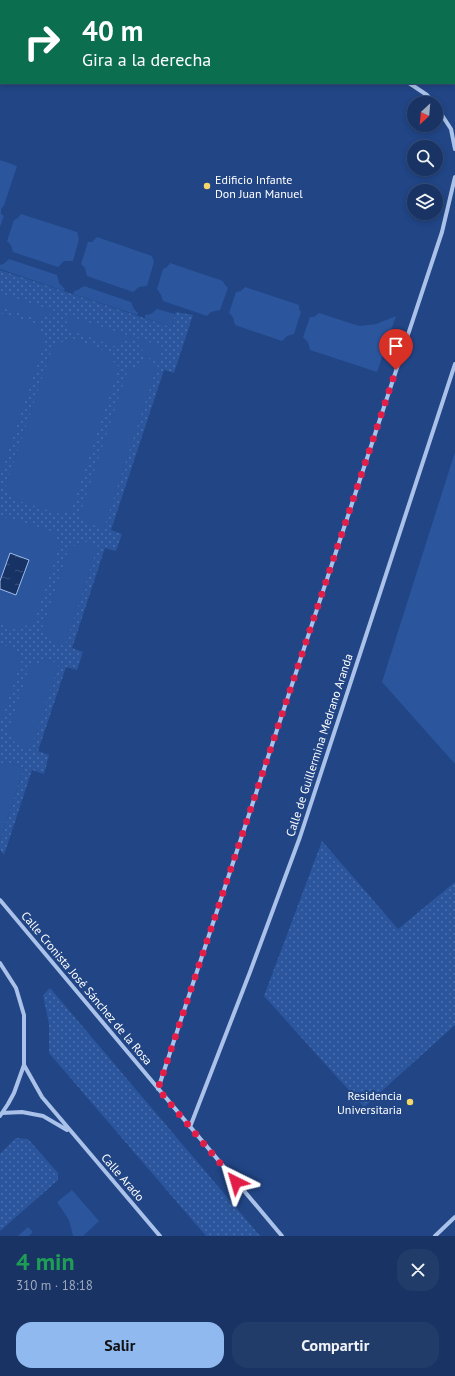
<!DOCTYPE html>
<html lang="es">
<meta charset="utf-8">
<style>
:root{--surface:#193464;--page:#223c6a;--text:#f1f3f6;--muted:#9faabf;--line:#374f78;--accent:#90b9f0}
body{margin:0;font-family:"PT Sans",sans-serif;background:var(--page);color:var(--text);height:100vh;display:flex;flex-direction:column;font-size:15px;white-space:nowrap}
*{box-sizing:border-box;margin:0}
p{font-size:13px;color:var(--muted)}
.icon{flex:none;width:22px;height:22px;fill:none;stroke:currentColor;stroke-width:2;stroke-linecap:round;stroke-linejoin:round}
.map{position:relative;height:1236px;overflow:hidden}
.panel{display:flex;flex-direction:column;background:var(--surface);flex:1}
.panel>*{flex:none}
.guide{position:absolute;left:0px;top:0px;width:455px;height:84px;box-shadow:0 2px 6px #0003,0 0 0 1px var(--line);background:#0b6e4f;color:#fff;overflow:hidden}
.needle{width:26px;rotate:206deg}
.tools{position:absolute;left:407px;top:96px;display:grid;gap:8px}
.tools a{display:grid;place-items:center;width:36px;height:36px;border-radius:50%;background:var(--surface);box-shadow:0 2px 6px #0003,0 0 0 1px var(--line);font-size:20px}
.pin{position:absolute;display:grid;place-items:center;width:34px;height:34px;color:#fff;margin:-41px -17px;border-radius:50% 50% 50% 0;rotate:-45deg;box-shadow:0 0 4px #0007}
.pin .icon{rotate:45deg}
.me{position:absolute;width:44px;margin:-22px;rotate:320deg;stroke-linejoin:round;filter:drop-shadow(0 0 3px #0008)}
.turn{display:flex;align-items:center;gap:14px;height:84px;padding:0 16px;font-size:18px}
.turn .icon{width:52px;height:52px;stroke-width:2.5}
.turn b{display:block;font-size:28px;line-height:34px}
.round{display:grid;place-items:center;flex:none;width:42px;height:42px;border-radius:16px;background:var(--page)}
.head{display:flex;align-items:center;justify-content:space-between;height:68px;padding:0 16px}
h1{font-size:24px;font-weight:800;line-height:30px;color:#1e9e55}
.cta{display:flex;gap:8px;margin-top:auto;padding:8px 16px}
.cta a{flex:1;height:46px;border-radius:16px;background:var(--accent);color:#111;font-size:16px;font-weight:800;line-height:46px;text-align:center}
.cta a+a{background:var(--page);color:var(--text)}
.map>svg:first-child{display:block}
.park{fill:url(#park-dots)}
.garden{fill:#2b569d}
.water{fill:url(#water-ripples);stroke:#9ebbea}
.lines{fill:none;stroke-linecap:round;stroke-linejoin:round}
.street{stroke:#aac2e9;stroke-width:4}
.route{stroke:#e11d48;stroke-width:7;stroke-dasharray:0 12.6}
.poi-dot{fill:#f5d86b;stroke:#214585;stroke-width:1.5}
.labels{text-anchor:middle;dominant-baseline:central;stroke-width:4;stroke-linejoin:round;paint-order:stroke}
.poi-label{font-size:12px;fill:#fff;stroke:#214585;text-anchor:start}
.street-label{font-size:12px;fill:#fff;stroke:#214585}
</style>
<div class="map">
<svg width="455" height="1236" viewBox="0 0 455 1236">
<defs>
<pattern id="park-dots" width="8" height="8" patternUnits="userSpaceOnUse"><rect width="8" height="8" fill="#2b569d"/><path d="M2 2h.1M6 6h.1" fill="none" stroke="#4b6fac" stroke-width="1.8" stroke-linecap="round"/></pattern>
<pattern id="water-ripples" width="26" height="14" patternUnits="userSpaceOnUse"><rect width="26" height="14" fill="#173264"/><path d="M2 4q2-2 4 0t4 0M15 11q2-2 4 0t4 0" fill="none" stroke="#3a517b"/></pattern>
</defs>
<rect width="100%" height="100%" fill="#214585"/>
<path class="park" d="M0,270L171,327L176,312L193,315L174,373L164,370L111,530L122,534L116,551L105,548L72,648L83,652L77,670L66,667L38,751L49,755L44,774L32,770L4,855L0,850V841L24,768L9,763L0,768Z
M322,841L398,929L455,882V1025L364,1107L264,996Z
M50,988L260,1236H206L49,1053V1024L43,995Z
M16,1138L28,1139L58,1173V1180L0,1231V1154Z"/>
<path class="garden" d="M0,160L17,166L4,205L1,209V214L4,216L0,227Z
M21,214L77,232L79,239L73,261H64L58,267L13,252L11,245L7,241L14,220L18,218Z
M97,237L152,256L154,262L147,286L139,287L133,292L87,276L85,268L81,264L88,242H92Z
M9,259L57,275L59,283L65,289L64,291L0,269V265L5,263Z
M170,263L223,281L225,285L228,288L220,310L211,312L207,316L163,301L161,295L157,289L163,269L167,267Z
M84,286L131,302L134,309L138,313L137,315L73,294L74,291L78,290Z
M245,287L299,305V309L301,312L294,334L287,336L282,341L235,325L233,317L229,313L236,292L241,291Z
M0,293L55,311L53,314L45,315L41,320L0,307Z
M157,309L175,314L171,327L145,318V315L151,314Z
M0,313L39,325L40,333L45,340L0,477Z
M319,313L359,326L376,324L396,316L377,372L310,350L308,342L303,337L310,317H314Z
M63,314L133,337L131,341H124L117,347L69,330L67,322L62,317Z
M70,338L112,353L113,361L119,367L71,511L64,512L60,514L13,499L10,493L5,488L54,343L64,342Z
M138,338L163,347L159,361L143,356L141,347L136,343Z
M144,360L158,364L104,528L87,523L86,519L80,513L128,369L136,368Z
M455,452V764L382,682Z
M7,517L54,532L56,538L60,543L33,624L27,625L20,630L0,624V522Z
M83,541L98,546L65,646L48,640L46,634L42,629L69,547L77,545Z
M0,644L16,649L18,656L22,659L0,724Z
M44,658L59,664L31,749L15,744L13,737L8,731L30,665L37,664Z
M9,763L24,768L0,841V767Z
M72,1190L99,1221L83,1236H73L69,1220L57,1202Z
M28,1227L33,1232L29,1236H18Z"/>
<path class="water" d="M10,553L29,560L16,595L0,589V581Z"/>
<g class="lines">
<path class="street" d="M161,0L164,1
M409,83L427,95L433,103
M436,106L451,129L455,149
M0,900L282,1236
M0,963L16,988L24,1015V1065L14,1093L8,1104L0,1116
M24,1065L42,1097L160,1236
M158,1089L442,232L455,177
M2,1113L22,1112L43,1116L67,1130
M190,1127L250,972L300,837L455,364
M435,1236L455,1217"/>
</g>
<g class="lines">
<path class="route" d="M236,1182L158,1089L396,370"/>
</g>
<g class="poi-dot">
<circle cx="207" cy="186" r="4"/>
<circle cx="410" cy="1102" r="4"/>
</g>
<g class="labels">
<g class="poi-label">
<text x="215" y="179">Edificio Infante<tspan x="215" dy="14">Don Juan Manuel</tspan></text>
<text x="402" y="1095" text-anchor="end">Residencia<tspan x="402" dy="14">Universitaria</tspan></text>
</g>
<g class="street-label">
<text transform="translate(319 745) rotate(-72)">Calle de Guillermina Medrano Aranda</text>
<text transform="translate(87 988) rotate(50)">Calle Cronista José Sánchez de la Rosa</text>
<text transform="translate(123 1177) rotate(49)">Calle Arado</text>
</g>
</g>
</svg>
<div class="tools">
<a><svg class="needle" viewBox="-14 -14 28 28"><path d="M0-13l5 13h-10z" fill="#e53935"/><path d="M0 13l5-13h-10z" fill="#9faabf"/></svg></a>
<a><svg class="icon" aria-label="search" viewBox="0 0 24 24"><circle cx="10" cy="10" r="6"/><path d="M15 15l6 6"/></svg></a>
<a><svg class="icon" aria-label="layers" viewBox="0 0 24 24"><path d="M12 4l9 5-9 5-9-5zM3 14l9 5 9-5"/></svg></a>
</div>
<div class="pin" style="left:396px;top:370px;background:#d93025"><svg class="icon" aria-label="arrive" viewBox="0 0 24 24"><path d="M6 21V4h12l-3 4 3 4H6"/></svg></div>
<svg class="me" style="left:236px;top:1182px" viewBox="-20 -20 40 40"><path d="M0-17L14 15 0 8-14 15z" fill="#e11d48" stroke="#fff" stroke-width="4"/></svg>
<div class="guide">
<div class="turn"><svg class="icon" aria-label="right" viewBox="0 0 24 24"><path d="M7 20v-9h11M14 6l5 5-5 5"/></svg><div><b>40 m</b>Gira a la derecha</div></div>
</div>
</div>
<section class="panel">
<div class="head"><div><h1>4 min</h1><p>310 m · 18:18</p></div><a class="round"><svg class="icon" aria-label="close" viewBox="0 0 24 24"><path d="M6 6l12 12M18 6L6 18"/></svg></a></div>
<div class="cta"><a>Salir</a><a>Compartir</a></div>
</section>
